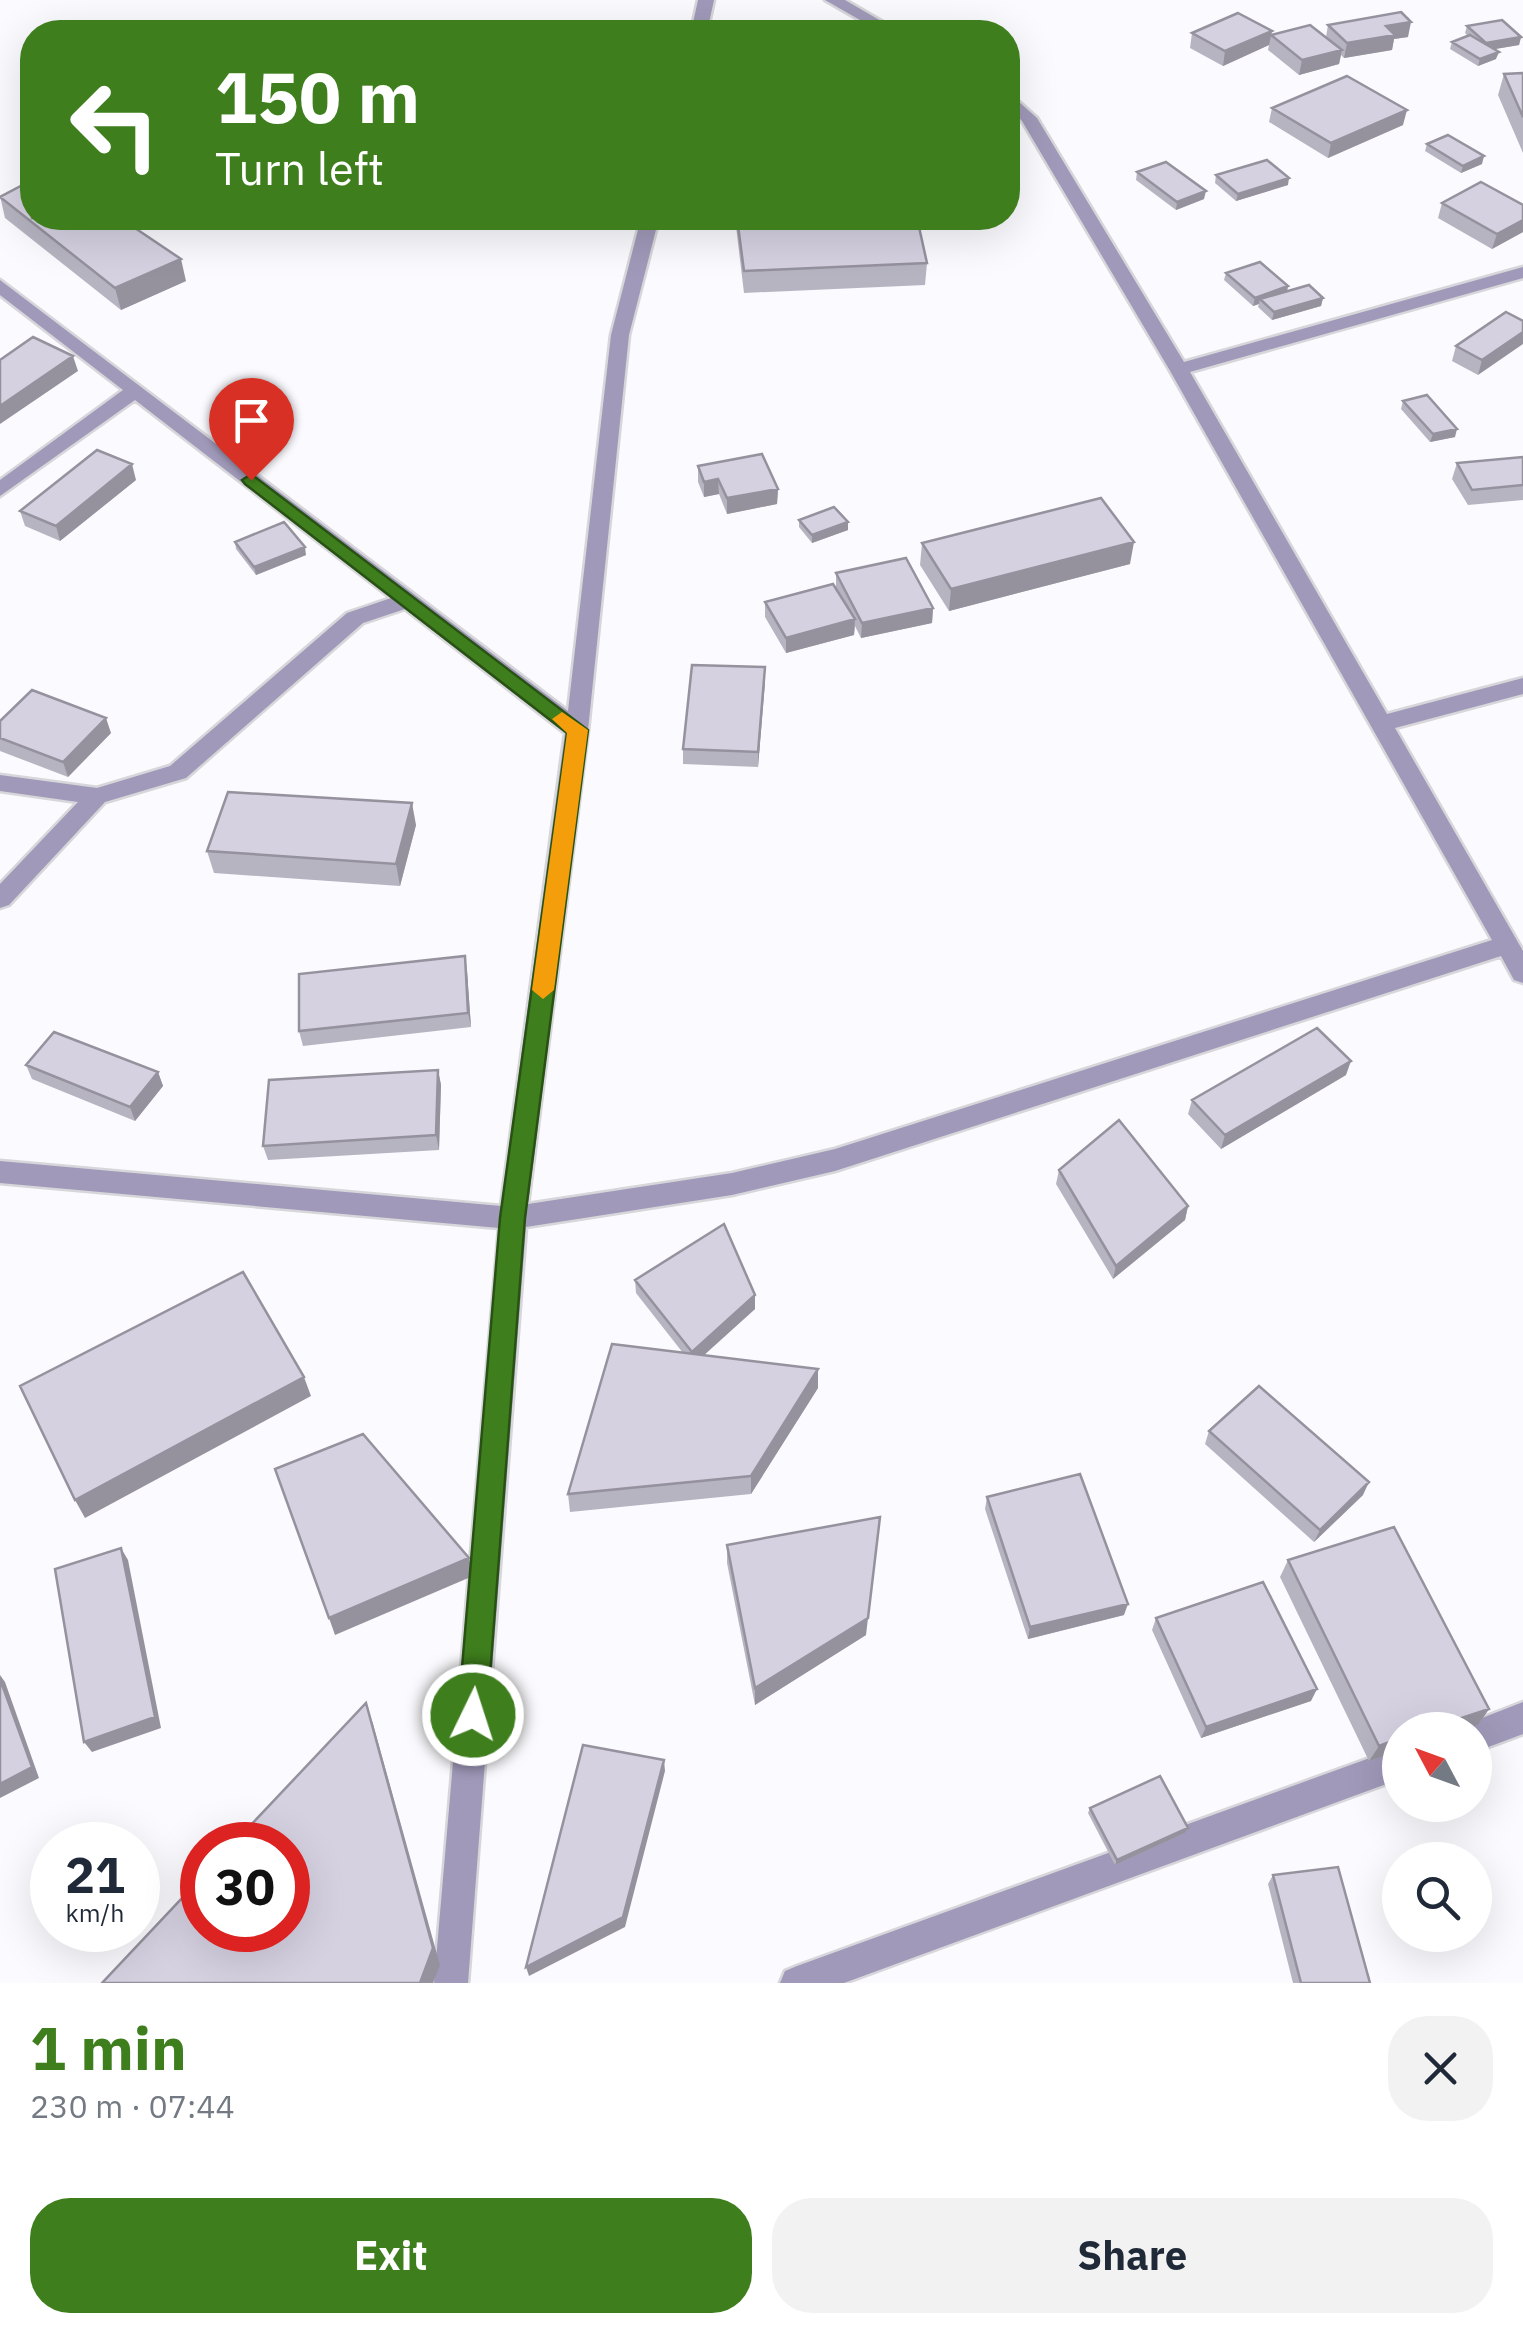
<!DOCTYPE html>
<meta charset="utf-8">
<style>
:root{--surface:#fff;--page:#f2f2f3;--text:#1f2937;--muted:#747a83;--accent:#3e7e1d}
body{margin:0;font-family:"IBM Plex Sans",sans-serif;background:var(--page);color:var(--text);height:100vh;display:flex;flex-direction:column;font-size:38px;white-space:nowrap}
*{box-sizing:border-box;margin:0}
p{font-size:32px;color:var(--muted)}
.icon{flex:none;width:55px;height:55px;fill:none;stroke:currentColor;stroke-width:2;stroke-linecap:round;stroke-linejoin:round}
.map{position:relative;height:1983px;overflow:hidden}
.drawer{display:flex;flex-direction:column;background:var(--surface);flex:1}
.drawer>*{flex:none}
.hud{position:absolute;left:20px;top:20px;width:1000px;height:210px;border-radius:40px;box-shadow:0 10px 40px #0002;background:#3e7e1d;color:#fff;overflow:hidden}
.needle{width:65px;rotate:311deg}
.buttons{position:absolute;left:1382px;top:1712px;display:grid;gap:20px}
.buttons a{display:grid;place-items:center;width:110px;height:110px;border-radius:50%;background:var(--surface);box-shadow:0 10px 40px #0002;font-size:50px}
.speed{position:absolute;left:30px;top:1822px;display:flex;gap:20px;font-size:50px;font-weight:700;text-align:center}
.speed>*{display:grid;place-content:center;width:130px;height:130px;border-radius:50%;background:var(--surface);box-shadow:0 10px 40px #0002;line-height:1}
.speed small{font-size:25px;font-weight:400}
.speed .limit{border:15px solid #d22;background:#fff;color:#111}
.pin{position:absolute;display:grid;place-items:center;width:85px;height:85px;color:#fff;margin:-102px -42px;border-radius:50% 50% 50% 0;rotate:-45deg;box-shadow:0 0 10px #0007}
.pin .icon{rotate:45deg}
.me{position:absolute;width:110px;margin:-55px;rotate:4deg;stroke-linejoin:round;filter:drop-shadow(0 0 8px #0008)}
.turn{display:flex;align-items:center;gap:35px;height:210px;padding:0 30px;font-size:45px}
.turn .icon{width:130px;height:130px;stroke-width:2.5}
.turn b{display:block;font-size:70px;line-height:85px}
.round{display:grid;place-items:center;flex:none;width:105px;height:105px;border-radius:40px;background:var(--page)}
.overview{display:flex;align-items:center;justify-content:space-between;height:170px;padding:0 30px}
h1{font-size:60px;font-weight:700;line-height:75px;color:var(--accent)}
.button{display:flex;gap:20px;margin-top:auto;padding:20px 30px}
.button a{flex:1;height:115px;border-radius:40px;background:var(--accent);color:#fff;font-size:40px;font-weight:700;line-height:115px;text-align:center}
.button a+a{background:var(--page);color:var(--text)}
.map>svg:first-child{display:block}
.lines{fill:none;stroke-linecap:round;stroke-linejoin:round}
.minor-casing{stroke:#d7d6da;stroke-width:5}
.minor{fill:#a099b9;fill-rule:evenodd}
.wall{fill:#b7b4c2}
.shaded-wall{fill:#95929e}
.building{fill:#d5d1e1;stroke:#95929e;stroke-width:2.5}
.route{fill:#3e7e1d;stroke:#285213;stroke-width:2.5}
.slow{fill:#f59e0b}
</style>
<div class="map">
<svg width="1523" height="1983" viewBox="0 0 1523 1983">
<rect width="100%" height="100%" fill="#fbfafe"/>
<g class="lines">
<g class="minor-casing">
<path id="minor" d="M698,0H714L707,32H691Z
M825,0H845L900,32H881Z
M1008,92L1037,118L1184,362L1523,267V278L1190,372L1387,714L1523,678V694L1395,728L1523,951V983L1514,980L1501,956L835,1171L732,1195L526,1227L468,1983H434L499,1228L0,1183V1161L501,1206L565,733L405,609L363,623L186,778L105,802L9,905L0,908V884L78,802L0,791V775L97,788L170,766L347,613L391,598L135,400L0,496V480L123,390L0,295V280L568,711L611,335L641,218H659L629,335L588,730L528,1204L732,1173L835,1149L1492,940L1169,369L1022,121L1008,106Z
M1523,1702V1734L1475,1752V1730H1462L1464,1725Z
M1400,1747V1779L844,1983H780L785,1971L797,1966Z"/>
</g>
<use href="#minor" class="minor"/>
</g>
<path class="wall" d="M1328,25L1408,37L1394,39L1392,50L1344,58L1341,55L1339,64L1299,75L1268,50L1271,35L1326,37Z
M1467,26L1521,37L1519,45L1494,49L1496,59L1478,66L1450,49L1452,42L1468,36L1465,33Z
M1272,31L1269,45L1223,66L1190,48L1192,33Z
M1523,73V153L1498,95L1504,74Z
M1272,108L1403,125L1328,158L1269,122Z
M1427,144L1482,164L1461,173L1425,151Z
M1137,172L1204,199L1176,210L1136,180Z
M1216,175L1288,185L1236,201L1215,183Z
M0,196L186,281L121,310L5,218Z
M1442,203L1523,205V232L1492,249L1438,218Z
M735,218H917L927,263L925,285L744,293Z
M1226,273L1287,291L1323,298L1321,306L1272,320L1258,307L1259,304L1253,306L1224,280Z
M1506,312L1478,375L1452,361L1456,346Z
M1403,401L1455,437L1430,442L1401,409Z
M1523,457V500L1468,505L1452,479L1457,463Z
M698,466L778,489L777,504L727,514L719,494L704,497L698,482Z
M136,480L60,541L25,526L20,511Z
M799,520L848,530L812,543L799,527Z
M235,542L306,555L256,575L236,549Z
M922,543L1130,564L949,611L920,565Z
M836,573L933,608L932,623L861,638L855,626L854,635L786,653L765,617V602L836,588Z
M765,667L758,767L683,764V749Z
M0,721L111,733L68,777L0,751Z
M416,825L400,886L214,873L207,851Z
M467,971L471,1027L303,1046L299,1031Z
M26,1065L158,1072L163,1086L135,1121L32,1079Z
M438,1070L441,1085L439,1150L268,1160L263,1146Z
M1346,1075L1221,1149L1188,1114L1192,1100Z
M1059,1170L1188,1206L1185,1220L1113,1279L1056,1184Z
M635,1280L755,1295V1309L704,1355L818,1388L751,1494L570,1512L568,1494L683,1353L636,1293Z
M1209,1431L1363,1495L1314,1542L1205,1444Z
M987,1497L1124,1615L1028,1639L985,1509Z
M727,1545L866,1635L755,1705L727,1563Z
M1288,1560L1489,1709L1478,1725L1462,1730H1400V1751L1369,1761L1280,1577Z
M1156,1618L1311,1701L1201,1738L1152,1630Z
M1090,1808L1188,1828L1185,1833L1115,1865L1088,1813Z
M1273,1875L1370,1983H1293L1268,1884Z"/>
<path class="shaded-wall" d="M1411,22L1408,37L1394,39L1392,50L1344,58L1347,43L1386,26Z
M1272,31L1269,45L1223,66L1225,51Z
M1521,37L1519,45L1484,51L1486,43Z
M1342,50L1339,64L1299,75L1302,60Z
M1499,52L1496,59L1478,66L1480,59Z
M1407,110L1403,125L1328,158L1331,143Z
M1484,156L1482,164L1461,173L1463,166Z
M1289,178L1288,185L1236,201L1238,194Z
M1206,191L1204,199L1176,210L1177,202Z
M1523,220V232L1492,249L1497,234Z
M181,259L186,281L121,310L115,288Z
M1288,286L1287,294L1260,299L1259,304L1253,306L1255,298Z
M1323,298L1321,306L1272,320L1274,312Z
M1523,332V344L1478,375L1482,360Z
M73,356L78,371L0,424V406Z
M1457,429L1455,437L1430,442L1433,434Z
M132,464L136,480L60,541L56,526Z
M718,479L719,494L704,497V482Z
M778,489L777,504L727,514V498Z
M848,522V530L812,543V535Z
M1134,542L1130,564L949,611L951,589Z
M305,547L306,555L256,575L254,567Z
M933,608L932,623L861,638L862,623Z
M855,619L854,635L786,653V638Z
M765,667V683L758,767V752Z
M106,718L111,733L68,777L63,762Z
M412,803L416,825L400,886L396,864Z
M465,956L467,971L471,1027L468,1013Z
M1351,1061L1346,1075L1221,1149L1225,1135Z
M438,1070L441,1085L439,1150L436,1135Z
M158,1072L163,1086L135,1121L130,1107Z
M1188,1206L1185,1220L1113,1279L1116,1266Z
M755,1295V1309L693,1365L692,1352Z
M818,1369V1388L751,1494V1476Z
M304,1377L311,1396L85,1518L75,1500Z
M1369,1482L1363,1495L1314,1542L1320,1530Z
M880,1517L866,1635L755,1705V1688Z
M121,1548L128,1560L161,1728L92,1752L84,1742Z
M469,1558L473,1576L335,1635L329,1618Z
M1128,1604L1124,1615L1028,1639L1030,1627Z
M0,1675L5,1682L39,1778L0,1798Z
M1317,1689L1311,1701L1201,1738L1206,1727Z
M366,1703L373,1724L440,1965L433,1983H420Z
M1489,1709L1478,1725L1462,1730H1425Z
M1400,1738V1751L1369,1761L1379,1746Z
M664,1760L665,1771L625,1927L529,1976L526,1967Z
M1188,1828L1185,1833L1115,1865L1117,1860Z"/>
<path class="building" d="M1401,12L1411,22L1386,26L1395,35L1347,43L1328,25Z
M1238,13L1272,31L1225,51L1192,33Z
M1502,20L1521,37L1486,43L1467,26Z
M1310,25L1342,50L1302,60L1271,35Z
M1470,35L1499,52L1480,59L1452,42Z
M1523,73V117L1504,74Z
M1347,76L1407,110L1331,143L1272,108Z
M1448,135L1484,156L1463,166L1427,144Z
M1267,160L1289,178L1238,194L1216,175Z
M1166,162L1206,191L1177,202L1137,172Z
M32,180V218H120L181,259L115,288L0,197Z
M1481,182L1523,205V220L1497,234L1442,203Z
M737,218H917L927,263L744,271Z
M1260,262L1288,286L1255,298L1226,273Z
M1309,285L1323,298L1274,312L1260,299Z
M1506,312L1523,321V332L1482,360L1456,346Z
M33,337L73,356L0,406V360Z
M1427,395L1457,429L1433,434L1403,401Z
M97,450L132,464L56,526L20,511Z
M762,454L778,489L727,498L718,479L704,482L698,466Z
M1523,457V485L1472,490L1457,463Z
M1101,498L1134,542L951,589L922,543Z
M834,507L848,522L812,535L799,520Z
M284,522L305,547L254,567L235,542Z
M906,558L933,608L862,623L836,573Z
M833,584L855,619L786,638L765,602Z
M692,665L765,667L758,752L683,749Z
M32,690L106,718L63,762L0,738V721Z
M228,792L412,803L396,864L207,851Z
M465,956L468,1013L299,1031V974Z
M1317,1028L1351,1061L1225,1135L1192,1100Z
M54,1032L158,1072L130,1107L26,1065Z
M438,1070L436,1135L263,1146L269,1080Z
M1119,1120L1188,1206L1116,1266L1059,1170Z
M724,1224L755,1295L692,1352L635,1280Z
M243,1272L304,1377L75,1500L20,1386Z
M612,1344L818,1369L751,1476L568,1494Z
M1259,1386L1369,1482L1320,1530L1209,1431Z
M363,1434L469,1558L329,1618L275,1469Z
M1080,1474L1128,1604L1030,1627L987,1497Z
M880,1517L868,1618L755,1688L727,1545Z
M1394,1527L1489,1709L1425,1730H1400V1738L1379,1746L1288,1560Z
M121,1548L155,1717L84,1742L55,1569Z
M1263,1582L1317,1689L1206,1727L1156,1618Z
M0,1679L32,1767L0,1784Z
M366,1703L433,1948L420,1983H102L202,1877V1930H288V1845H232Z
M583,1745L664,1760L623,1917L526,1967Z
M1160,1776L1188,1828L1117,1860L1090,1808Z
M1338,1867L1370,1983H1301L1273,1875Z"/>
<path class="route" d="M251,474L588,730L525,1218L487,1715L483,1725L473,1729L463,1725L458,1715L500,1218L567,733L245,484L242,480Z"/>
<path class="slow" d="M562,712L588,730L554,990L543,999L532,990L567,733L552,719Z"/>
</svg>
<div class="buttons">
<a><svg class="needle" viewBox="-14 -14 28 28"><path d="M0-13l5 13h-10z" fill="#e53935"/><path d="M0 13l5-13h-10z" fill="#747a83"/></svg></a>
<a><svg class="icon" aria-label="search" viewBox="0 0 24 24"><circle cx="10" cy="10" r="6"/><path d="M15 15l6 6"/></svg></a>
</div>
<div class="speed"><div>21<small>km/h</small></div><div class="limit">30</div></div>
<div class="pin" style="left:251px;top:480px;background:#d93025"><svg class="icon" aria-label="arrive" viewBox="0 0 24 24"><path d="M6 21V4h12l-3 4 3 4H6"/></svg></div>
<svg class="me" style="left:473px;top:1715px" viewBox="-20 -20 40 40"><circle r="17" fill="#3e7e1d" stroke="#fff" stroke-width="3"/><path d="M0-11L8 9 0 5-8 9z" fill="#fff"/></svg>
<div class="hud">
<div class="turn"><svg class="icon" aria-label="left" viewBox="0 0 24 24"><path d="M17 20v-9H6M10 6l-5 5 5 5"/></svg><div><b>150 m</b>Turn left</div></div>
</div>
</div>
<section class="drawer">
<div class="overview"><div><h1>1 min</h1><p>230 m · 07:44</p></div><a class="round"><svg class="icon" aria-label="close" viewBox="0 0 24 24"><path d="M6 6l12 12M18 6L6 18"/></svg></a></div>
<div class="button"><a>Exit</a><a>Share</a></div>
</section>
